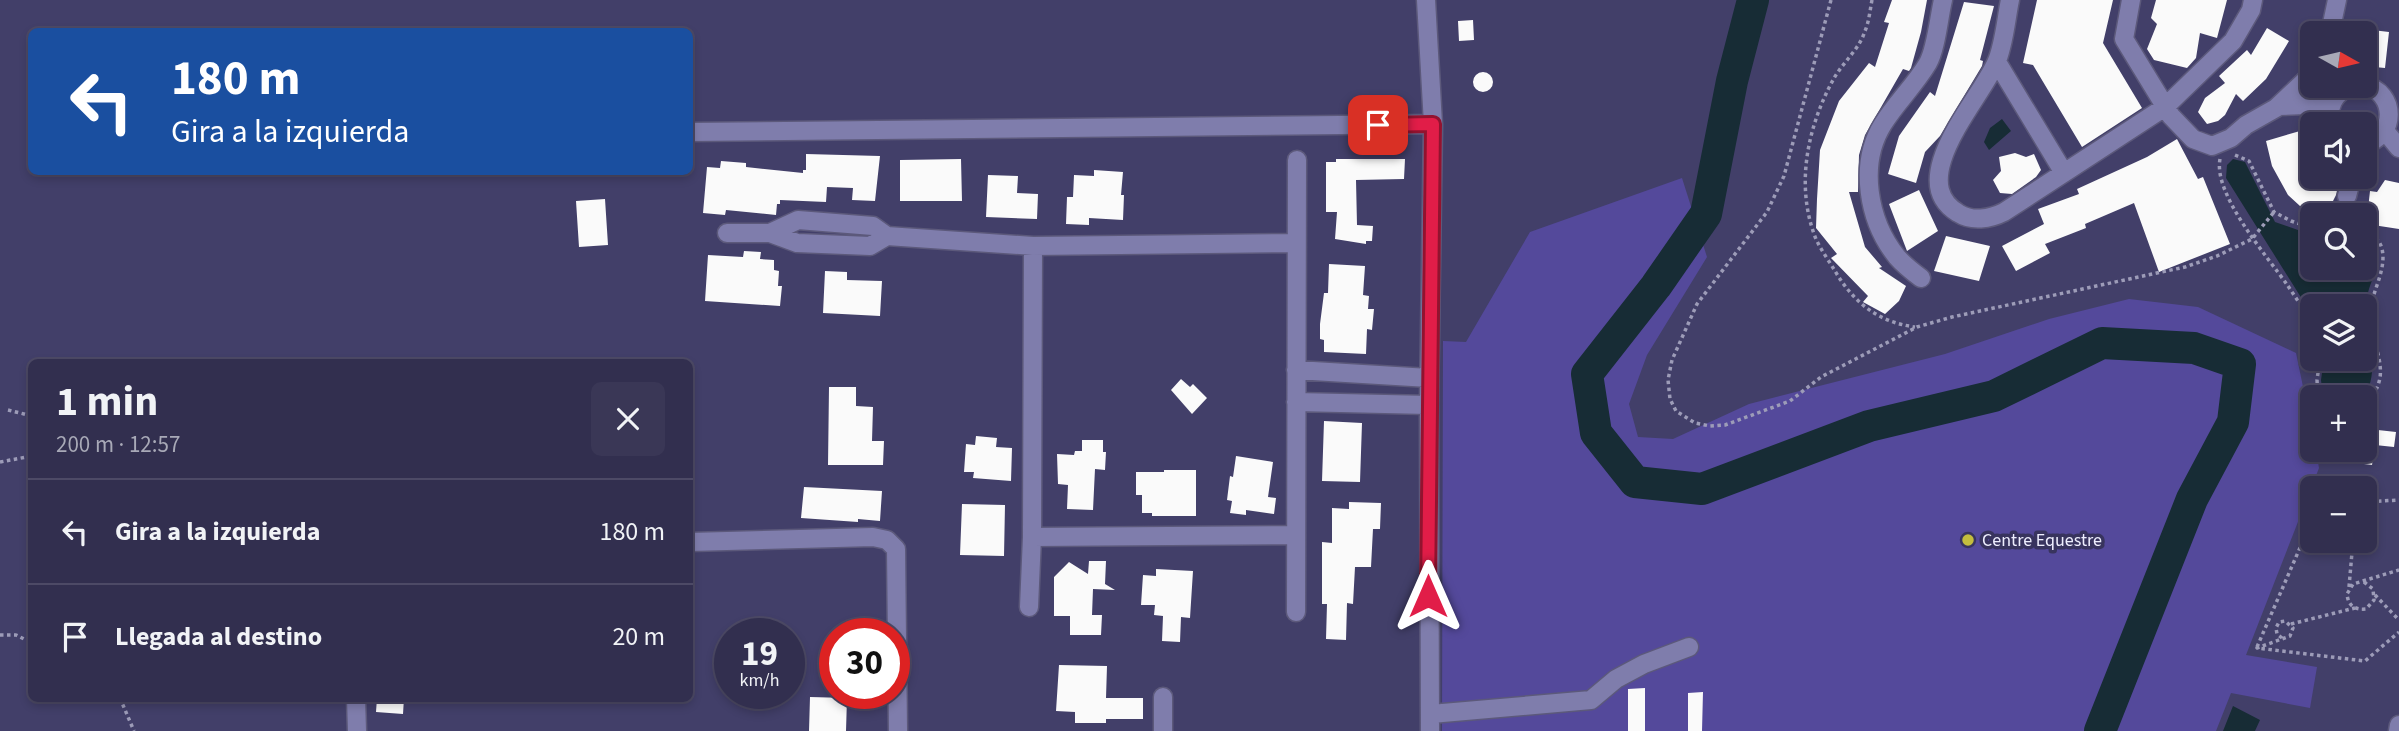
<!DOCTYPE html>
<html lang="es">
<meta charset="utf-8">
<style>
:root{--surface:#322f4f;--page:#3a3756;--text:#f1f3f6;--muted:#a8a9b7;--line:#4d4a66}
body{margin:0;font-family:"Source Sans 3",sans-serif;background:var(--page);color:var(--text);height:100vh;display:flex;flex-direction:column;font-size:26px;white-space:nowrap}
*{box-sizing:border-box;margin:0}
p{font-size:23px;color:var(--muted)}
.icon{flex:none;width:38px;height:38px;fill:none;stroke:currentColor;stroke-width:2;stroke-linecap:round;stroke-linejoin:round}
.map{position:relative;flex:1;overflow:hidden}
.sheet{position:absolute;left:28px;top:359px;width:665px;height:343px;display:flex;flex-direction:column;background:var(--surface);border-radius:10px;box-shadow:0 4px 10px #0003,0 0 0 2px var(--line)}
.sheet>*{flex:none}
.top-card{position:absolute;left:28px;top:28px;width:665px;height:147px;border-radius:10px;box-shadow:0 4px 10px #0003,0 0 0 2px var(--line);background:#1a4fa0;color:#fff;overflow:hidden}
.needle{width:46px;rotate:98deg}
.buttons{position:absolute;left:2300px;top:21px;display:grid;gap:14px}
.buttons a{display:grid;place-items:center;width:77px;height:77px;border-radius:10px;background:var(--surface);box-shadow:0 4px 10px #0003,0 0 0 2px var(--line);font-size:35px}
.speed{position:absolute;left:714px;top:618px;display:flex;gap:14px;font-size:35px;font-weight:700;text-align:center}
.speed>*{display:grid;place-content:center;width:91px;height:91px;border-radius:50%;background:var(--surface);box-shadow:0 4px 10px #0003,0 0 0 2px var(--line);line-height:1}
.speed small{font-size:18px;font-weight:400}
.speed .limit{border:10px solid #d22;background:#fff;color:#111}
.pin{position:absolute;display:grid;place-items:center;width:60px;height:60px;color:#fff;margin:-30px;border-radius:14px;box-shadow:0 4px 10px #0006}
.me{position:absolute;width:77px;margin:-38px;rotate:0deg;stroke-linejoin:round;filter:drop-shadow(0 0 5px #0008)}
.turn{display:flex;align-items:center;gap:24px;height:147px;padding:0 28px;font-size:32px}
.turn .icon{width:91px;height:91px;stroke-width:2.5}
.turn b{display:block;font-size:49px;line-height:60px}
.round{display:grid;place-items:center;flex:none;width:74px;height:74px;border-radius:10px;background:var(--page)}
.headline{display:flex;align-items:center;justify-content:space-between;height:119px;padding:0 28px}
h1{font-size:42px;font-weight:700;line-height:52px}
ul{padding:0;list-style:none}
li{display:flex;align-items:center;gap:21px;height:105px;padding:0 28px;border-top:2px solid var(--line)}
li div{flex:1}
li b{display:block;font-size:26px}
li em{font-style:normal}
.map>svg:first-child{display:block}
.green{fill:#54499b}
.water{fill:#172c35}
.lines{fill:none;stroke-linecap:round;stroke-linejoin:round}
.river{stroke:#172c35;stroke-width:32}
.building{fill:#fafafa}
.minor-casing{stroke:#5c597b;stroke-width:21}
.path{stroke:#9d9cb8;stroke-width:3.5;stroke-dasharray:3.5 3.5;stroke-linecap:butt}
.minor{stroke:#7f7dac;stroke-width:18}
.route-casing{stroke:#92132f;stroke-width:18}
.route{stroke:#e11d48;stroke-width:12}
.poi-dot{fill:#c3bd3e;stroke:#38345e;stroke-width:2.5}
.labels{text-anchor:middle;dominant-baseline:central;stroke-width:7;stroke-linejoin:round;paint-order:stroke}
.poi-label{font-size:18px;fill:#eeeefe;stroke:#38345e;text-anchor:start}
</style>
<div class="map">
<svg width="2399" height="731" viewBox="0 0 2399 731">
<rect width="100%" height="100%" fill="#423f69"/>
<path class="green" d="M1682,178L1707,257L1647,355L1629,404L1638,437L1673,439L1749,404L1945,354L2049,319L2129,299L2198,307L2296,353L2312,430V450H2316L2319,468L2246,655L2317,667L2310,708L2231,693L2216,731H1442L1443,341L1466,342L1530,232Z"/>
<path class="water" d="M2002,119L2011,131L1989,150L1984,142L1990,128Z
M2233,159L2245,162L2275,222L2312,235V268H2364V235C2372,239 2379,246 2379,256C2378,271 2368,285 2367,299C2365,330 2382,369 2364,397H2323L2321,380L2324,359H2364V306H2312V315L2226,178L2227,165Z
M2233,706L2260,720L2255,731H2223Z"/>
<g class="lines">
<path class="river" d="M1753,0L1732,81L1706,214L1656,286L1587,374L1596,433L1635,482L1702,489L1869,426L1994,396L2102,343L2194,348L2240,364L2233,422L2192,499L2100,731"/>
</g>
<path class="building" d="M1892,0H1927L1921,32L1911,68L1909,71L1903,69L1865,135L1859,155L1858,192H1849L1865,247L1882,267L1879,268L1906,286L1899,301L1885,314L1863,302L1868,296L1831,258L1837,254L1816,228L1817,199L1820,150L1839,101L1869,63L1875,67L1889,23L1884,22Z
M2037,0H2113L2103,43L2142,108L2082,147L2033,65L2023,63Z
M2156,0H2227L2217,38L2200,33L2196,58L2187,68L2154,60L2147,49L2157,24L2151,18Z
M1964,2L1994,6L1980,60L1983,61L1982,66L1940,136L1925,152L1916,183L1888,174L1899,136L1930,92L1935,96Z
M1473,20L1474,40L1459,41L1458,21Z
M2267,28L2289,41L2266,79L2243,101L2236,94L2225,115L2218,121L2207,124L2198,112L2205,98L2225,83L2219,76L2247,50L2251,55Z
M2364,29L2389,32L2385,68L2364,66Z
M1473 82a10 10 0 1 1 20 0a10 10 0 1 1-20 0Z
M2300,131L2312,155V177H2340L2336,195L2326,215L2300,206L2288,195L2272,166L2266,141Z
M2177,139L2198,179L2203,177L2230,244L2159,272L2134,203L2085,224L2086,228L2045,244L2050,253L2016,271L2002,246L2044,224L2038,209L2079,194L2077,189L2147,157Z
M2015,153L2026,157L2034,154L2041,170L2036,177L2012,194L2000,193L1993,180L2001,171L1999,157Z
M806,154L880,156L875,201L852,200L853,188L827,187L826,202L780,200V204H777L776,215L726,210L725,215L703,213L707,167L720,168L721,161L746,163V167L803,173V170H806Z
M961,159L962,201H900V160Z
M1336,159H1405L1404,179L1356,180L1357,225L1373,226L1372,241H1366V244L1335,239L1337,212H1326V162H1336Z
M1094,170L1123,172L1121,195H1124L1123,220L1089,218V225L1066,224L1067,197H1073L1074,175L1094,176Z
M988,175L1018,176L1017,193L1038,194L1037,219L986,217Z
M2385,180L2399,183V229L2373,225L2375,218L2371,217L2372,210L2368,209L2370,191L2377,192Z
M1919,190L1938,231L1907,251L1889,204Z
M605,199L608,245L579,247L576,201Z
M1946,236L1990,246L1979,281L1934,271Z
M744,251L761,252L760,259L774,260V270L779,271L778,286H782L780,306L705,301L708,255L743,257Z
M1329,264L1365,266L1363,295L1369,296L1368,309H1374L1372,330L1367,329L1366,354L1324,352V340L1320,339V324L1324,293H1328Z
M825,271L847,272V280L882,281L880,316L823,313Z
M1181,379L1190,387L1193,384L1207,398L1192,414L1171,390Z
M829,387H856V406L873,407L872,441H884L883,465H828Z
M2366,417L2379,420L2378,430L2396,432L2394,447L2375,445L2372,465L2364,464Z
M1324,421L1362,423L1360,482L1322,481Z
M976,436L997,438L996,447L1012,448L1011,481L973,478L974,472H964L966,444L975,445Z
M1082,440H1103V452H1106L1105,470L1095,469L1093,510L1067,509L1068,485L1058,484L1057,454L1074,455L1075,451H1082Z
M1236,456L1273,462L1268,497L1276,498L1274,514L1246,510V515L1230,513L1232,501L1227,500L1230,476L1233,477Z
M1164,470H1196V516H1152V513H1142V495H1136V472H1164Z
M804,487L882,491L880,521L858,519V522L801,518Z
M1349,502L1381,503L1380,529H1373L1371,567H1355L1353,604L1347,603L1346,640L1326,639L1327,604H1322V542L1332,543V508L1349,509Z
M962,504L1005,505L1004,556L960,555Z
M1089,561H1106L1105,584L1115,590L1093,589L1092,615H1102L1101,635H1070V616H1054V577L1069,562L1088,574Z
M1156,569L1193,571L1190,618L1181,617L1180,642L1162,641L1163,616L1154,615L1155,605H1141L1143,575L1156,576Z
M1059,665L1107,666L1106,698H1143V719H1106V723H1075V712L1056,711Z
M1645,688V731H1628V689Z
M1703,692L1702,731H1688V693Z
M810,697L847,698L846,731H809Z
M377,698H404L403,714L376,712Z"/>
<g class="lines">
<g class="minor-casing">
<path id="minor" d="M1426,0L1433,124L1429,405L1430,731
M2010,0C2006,19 2004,46 1996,63C1979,101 1904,180 1958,213C1972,222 1990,219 2004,212L2165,107L2233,41L2251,10L2253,0
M2131,0L2124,39L2171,116L2193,139L2212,146L2231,138L2246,125L2276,108L2312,74
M2330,33L2337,0
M1997,62L2064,173
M2364,85C2397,92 2397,137 2364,144
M2278,106L2305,105L2330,108
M2331,124C2327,106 2334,94 2350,86
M2385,131L2399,148
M690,132L1433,124
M2347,196L2352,177
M727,233H770L798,220L873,226L887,236L1033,246L1296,243
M770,233L797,243L870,246L887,236
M1921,278C1913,272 1904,265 1897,257C1868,221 1858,164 1883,124C1896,103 1915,85 1928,63C1936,49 1939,17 1943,0
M1296,370L1429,378
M1296,402L1429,405
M1032,537L1296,535
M690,542L873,537L887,540L896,549L898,731
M1029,607L1032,537L1033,246
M1296,612L1297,160
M356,698L357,731
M1431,714L1591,700L1616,679L1644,664L1689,647
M1163,731V697
M2398,731L2399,725"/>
</g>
<path class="path" d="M1831,0L1784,176L1767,212L1697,304L1672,360L1668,380L1670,399L1676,411L1695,423L1710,426L1725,425L1790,401L1821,377L1917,327L1952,317L2185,267L2217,256L2252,239L2274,212
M1872,0C1870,10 1869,22 1865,31C1859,50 1842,63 1833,80C1807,128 1795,187 1816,239C1821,250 1829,261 1835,271C1854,303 1878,322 1915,327
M2235,155L2249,161L2274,212L2291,221L2312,228
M2220,159C2213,195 2268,257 2288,286C2296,298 2304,310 2312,322
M2364,230C2373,234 2380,240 2382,249C2387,270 2371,293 2370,313C2369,335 2383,356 2380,378C2378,388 2372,399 2364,406
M2318,397L2317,380L2320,359
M8,410L32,416
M0,462L32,456
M2364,502L2399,500
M2364,582L2373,589L2374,600L2366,609C2355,610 2348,606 2347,594L2353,584L2399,570
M2349,587L2353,541
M2375,595L2399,620
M2291,624L2355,608
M0,635H16L32,643
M2282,638L2277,634L2276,628L2279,622L2285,621L2293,628L2290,636L2257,648L2365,661L2399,632
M2257,647L2312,520
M120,698L134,731"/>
<use href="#minor" class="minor"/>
</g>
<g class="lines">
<g class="route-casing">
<path id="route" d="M1378,125L1433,124L1428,596"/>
</g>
<use href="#route" class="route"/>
</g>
<circle class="poi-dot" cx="1968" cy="540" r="7"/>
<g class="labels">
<g class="poi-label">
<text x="1982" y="540">Centre Equestre</text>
</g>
</g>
</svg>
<div class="buttons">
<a><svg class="needle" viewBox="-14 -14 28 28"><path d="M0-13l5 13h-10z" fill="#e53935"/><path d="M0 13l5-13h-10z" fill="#a8a9b7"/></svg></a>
<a><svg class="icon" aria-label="sound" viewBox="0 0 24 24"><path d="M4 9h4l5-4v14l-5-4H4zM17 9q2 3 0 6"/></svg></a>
<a><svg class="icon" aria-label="search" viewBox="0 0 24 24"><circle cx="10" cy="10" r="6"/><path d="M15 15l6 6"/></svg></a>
<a><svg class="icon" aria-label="layers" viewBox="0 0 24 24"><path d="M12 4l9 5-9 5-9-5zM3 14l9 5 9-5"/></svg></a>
<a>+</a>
<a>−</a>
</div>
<div class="speed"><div>19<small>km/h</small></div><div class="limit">30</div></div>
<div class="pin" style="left:1378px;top:125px;background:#d93025"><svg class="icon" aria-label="arrive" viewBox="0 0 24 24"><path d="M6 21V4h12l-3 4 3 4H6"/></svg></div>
<svg class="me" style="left:1428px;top:596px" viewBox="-20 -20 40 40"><path d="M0-17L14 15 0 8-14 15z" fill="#e11d48" stroke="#fff" stroke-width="4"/></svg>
<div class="top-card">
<div class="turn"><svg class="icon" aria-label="left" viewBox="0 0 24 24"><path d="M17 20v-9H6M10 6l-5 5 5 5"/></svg><div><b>180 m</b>Gira a la izquierda</div></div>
</div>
<section class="sheet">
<div class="headline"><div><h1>1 min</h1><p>200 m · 12:57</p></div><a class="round"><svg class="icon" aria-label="close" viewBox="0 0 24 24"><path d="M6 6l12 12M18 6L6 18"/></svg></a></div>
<ul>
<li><svg class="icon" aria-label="left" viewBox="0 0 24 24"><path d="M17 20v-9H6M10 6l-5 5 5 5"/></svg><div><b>Gira a la izquierda</b></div><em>180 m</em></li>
<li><svg class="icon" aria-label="arrive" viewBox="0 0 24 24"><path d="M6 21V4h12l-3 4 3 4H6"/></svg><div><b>Llegada al destino</b></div><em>20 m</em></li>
</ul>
</section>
</div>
